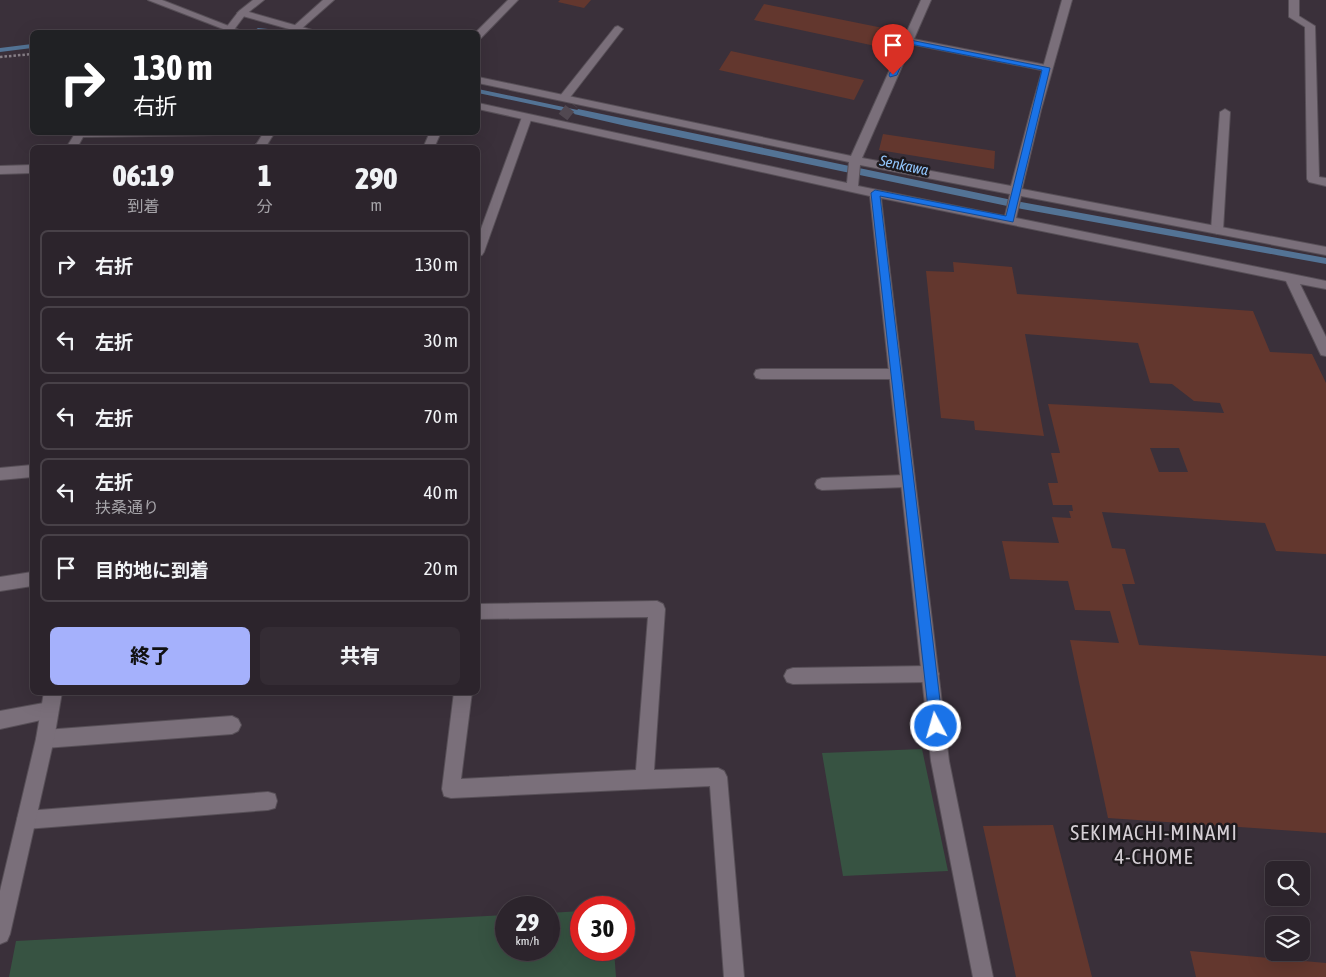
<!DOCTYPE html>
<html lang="ja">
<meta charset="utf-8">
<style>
:root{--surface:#2c242c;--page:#342c34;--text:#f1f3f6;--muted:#a6a4a9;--line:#484148;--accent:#a5b1fc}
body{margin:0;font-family:"Asap Condensed","Noto Sans JP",sans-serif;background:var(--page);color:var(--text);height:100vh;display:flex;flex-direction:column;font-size:19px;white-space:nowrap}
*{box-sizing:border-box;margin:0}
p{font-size:16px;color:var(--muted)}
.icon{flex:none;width:28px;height:28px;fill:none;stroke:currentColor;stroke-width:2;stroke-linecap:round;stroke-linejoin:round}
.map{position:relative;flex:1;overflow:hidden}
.sheet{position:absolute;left:30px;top:145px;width:450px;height:550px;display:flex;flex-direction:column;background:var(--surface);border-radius:8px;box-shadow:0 5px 20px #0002,0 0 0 1px var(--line)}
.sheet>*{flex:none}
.banner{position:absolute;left:30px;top:30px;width:450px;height:105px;border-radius:8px;box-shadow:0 5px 20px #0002,0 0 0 1px var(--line);background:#202124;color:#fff;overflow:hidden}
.fabs{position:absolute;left:1265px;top:861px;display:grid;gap:10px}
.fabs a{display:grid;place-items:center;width:45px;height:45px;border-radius:8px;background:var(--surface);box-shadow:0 5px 20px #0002,0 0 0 1px var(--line);font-size:25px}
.speed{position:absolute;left:495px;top:896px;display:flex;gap:10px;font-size:25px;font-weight:700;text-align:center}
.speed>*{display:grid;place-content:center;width:65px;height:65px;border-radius:50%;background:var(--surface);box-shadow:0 5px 20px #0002,0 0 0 1px var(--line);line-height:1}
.speed small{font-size:12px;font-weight:400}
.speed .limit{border:8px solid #d22;background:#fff;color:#111}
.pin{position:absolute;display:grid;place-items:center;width:42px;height:42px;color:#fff;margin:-51px -21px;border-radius:50% 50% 50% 0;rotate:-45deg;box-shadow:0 0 5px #0007}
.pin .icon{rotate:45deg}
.me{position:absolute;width:55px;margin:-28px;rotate:354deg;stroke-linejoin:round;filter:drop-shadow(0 0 4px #0008)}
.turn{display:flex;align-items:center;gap:18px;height:105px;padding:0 20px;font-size:22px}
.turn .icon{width:65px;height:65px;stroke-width:2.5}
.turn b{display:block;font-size:35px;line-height:42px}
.eta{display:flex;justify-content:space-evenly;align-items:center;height:85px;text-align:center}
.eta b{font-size:30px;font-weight:800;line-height:35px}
.cta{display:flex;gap:10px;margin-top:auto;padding:10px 20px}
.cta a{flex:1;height:58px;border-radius:8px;background:var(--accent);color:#111;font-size:20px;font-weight:800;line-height:58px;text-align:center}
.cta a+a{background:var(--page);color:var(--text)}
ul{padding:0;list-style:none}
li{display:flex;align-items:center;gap:15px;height:68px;margin:0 10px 8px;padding:0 10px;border:2px solid var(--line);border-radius:8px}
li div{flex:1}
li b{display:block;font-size:19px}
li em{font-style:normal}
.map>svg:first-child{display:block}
.green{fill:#375342}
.water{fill:#537395}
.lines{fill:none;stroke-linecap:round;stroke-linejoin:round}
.stream{fill:#537395;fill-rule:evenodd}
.building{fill:#63372e;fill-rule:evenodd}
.minor-tunnel{stroke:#514851;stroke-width:11;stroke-dasharray:11 5;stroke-linecap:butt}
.service-casing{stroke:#574f57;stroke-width:2}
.minor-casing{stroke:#574f57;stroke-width:2}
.tertiary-casing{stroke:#574f57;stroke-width:2}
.path{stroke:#877f87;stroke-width:2.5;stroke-dasharray:2.5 2;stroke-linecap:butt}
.service{fill:#7a6f7a;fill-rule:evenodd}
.minor{fill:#7a6f7a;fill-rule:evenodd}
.tertiary{fill:#7a6f7a;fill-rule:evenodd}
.route{fill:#1a73e8;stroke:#114b97}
.labels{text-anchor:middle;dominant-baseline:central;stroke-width:5;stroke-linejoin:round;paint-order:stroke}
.far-water-label{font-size:15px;font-style:italic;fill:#91c5fb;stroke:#1e1a1e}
.near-neighbourhood-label{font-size:21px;letter-spacing:1px;fill:#d5cfd5;stroke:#1e1a1e}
</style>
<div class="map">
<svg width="1326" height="977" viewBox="0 0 1326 977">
<rect width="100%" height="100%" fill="#3a303a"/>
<path class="green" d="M922,749L948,871L843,876L822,753Z
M581,911V950H614L616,977H9L16,941L506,915V950H549V913Z"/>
<path class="water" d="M578,109L1021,202L1326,258V264L1022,209L626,126L574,114Z"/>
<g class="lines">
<path class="stream" d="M258,28L278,30L281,32L256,31L255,30Z
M205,30L211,31L212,32H202Z
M32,44V48L0,52V48Z
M478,89L587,112L591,114L587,116L478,93Z"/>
</g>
<path class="building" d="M560,0H591L584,8L558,2Z
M764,4L888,29L880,47L754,20Z
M731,51L864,80L854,100L719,70Z
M883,134L995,151L994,169L879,150Z
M953,262L1012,267L1017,294L1253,311L1270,352L1312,354L1326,383V554L1276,551L1265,523L1102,512L1112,548L1125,549L1135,584H1122L1139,645L1326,656V833L1108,818L1070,640L1119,643L1110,611L1075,610L1068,581L1010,579L1002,541L1059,543L1052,517L1071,518L1069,511H1073L1072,505H1053L1048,483H1058L1051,453H1060L1048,404L1224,413L1220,403L1194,401L1172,384L1150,383L1138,343L1025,334L1044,436L975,430L974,421L941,418L926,271L954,272ZM1150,448H1179L1188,472H1159Z
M1053,825L1092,977H1016L983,826Z
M1190,951L1326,963V977H1196Z"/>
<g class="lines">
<path class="minor-tunnel" d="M563,117L573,104"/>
<g class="service-casing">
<path id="service" d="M323,0H334L300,30H294V26Z
M508,0H518L481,38L478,39L476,32Z
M1289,0H1299V16L1315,26L1319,177L1326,178V186L1309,182L1307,179L1305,27L1289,17Z
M618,26L623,29L568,100H560L559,98L560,96L615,27Z
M908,38L1046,65L1051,68L1046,71L905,43V39Z
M1225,109L1230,112L1223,230L1217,234L1211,230L1220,112Z
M527,114L532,117L484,252L482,255L478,256V237L522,117Z
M76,132H222L217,135L83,137L77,148H66Z
M430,132H441L434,148H423Z
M260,143L277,146L278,148H256V144Z
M761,369H895L900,370L902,374L900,378L895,379H761L756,378L754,374L756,370Z
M32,465V477L0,480V468Z
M907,475L912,477L914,481L912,485L907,487L822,490L817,488L815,484L817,480L822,478Z
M32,572V586L0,591V577Z
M657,601L663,604L665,609L654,770L718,768L724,771L727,777L744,977H724L710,786L451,798L444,796L442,789L454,692H472L461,779L636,770L648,617L478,619V604Z
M930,666L936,668L939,674L936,680L930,682L793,684L787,682L784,676L787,670L793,668Z
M49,702L55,705L58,711L55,717L0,729V711Z
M232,716L238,719L241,725L238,731L232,734L45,748L39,745L36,739L39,733L45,730Z
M268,792L275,794L277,801L275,808L268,810L26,829L19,827L17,820L19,813L26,811Z"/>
</g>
<g class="minor-casing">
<path id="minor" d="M148,0H162L244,32H231Z
M921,0H931L862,158L1011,186L1031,110L1062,0H1072L1041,110L1022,189L1326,247V255L1021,196L1016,218L1326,281V289L1300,284L1326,337V356L1321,355L1319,351L1286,281L881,198L949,761L993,977H973L931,761L870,196L478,109V103L847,183L849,162L478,83V77L851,156ZM860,165L1010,194L1005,216L858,186Z
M242,10L312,30L314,32H300L239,15L237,13Z
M264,132H275L265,148H254Z
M32,165V173L0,174V166Z
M478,230L488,231L490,234L488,237L478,238Z
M44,692H62L54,739L10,934L7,941L0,944V891L36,739Z"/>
</g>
<g class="tertiary-casing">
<path id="tertiary" d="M253,0H264L245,15L233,31H227L225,29L239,11Z"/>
</g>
<path class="path" d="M0,57L32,54"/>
<use href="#service" class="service"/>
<use href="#minor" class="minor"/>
<use href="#tertiary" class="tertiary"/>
</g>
<path class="route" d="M905,39L1050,68L1013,222L880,196L943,726L941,731L936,733L931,731L930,726L871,193L875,190L1006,216L1042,70L910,44L897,75L890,77L889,75Z"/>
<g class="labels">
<g class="far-water-label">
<text transform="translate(904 165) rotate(12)">Senkawa</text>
</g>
<g class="near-neighbourhood-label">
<text x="1154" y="832">SEKIMACHI-MINAMI<tspan x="1154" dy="24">4-CHOME</tspan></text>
</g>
</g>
</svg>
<div class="fabs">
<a><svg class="icon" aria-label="search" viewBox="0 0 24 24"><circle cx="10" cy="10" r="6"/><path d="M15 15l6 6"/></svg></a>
<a><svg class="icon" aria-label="layers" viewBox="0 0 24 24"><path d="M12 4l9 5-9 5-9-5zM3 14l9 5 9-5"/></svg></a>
</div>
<div class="speed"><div>29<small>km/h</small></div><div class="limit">30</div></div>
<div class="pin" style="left:893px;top:75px;background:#d93025"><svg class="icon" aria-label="arrive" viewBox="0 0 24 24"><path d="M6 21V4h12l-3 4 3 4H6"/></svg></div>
<svg class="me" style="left:936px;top:726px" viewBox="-20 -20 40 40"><circle r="17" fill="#1a73e8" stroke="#fff" stroke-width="3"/><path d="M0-11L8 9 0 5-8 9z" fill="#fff"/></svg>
<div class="banner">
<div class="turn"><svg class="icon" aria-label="right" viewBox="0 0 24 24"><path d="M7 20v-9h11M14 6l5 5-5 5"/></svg><div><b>130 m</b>右折</div></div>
</div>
<section class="sheet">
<div class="eta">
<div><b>06:19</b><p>到着</p></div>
<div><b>1</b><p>分</p></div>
<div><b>290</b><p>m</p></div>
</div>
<ul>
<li><svg class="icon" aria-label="right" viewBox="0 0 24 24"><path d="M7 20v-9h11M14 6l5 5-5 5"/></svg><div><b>右折</b></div><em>130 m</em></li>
<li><svg class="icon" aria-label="left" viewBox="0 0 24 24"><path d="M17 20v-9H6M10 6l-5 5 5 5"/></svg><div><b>左折</b></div><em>30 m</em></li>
<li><svg class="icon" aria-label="left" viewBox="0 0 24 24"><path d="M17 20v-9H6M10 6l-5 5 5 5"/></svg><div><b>左折</b></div><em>70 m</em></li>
<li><svg class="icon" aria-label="left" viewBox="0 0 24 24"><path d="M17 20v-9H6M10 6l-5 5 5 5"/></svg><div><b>左折</b><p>扶桑通り</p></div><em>40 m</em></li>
<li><svg class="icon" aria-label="arrive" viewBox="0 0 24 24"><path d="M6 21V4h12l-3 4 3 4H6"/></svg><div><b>目的地に到着</b></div><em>20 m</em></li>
</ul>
<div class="cta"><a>終了</a><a>共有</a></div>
</section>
</div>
